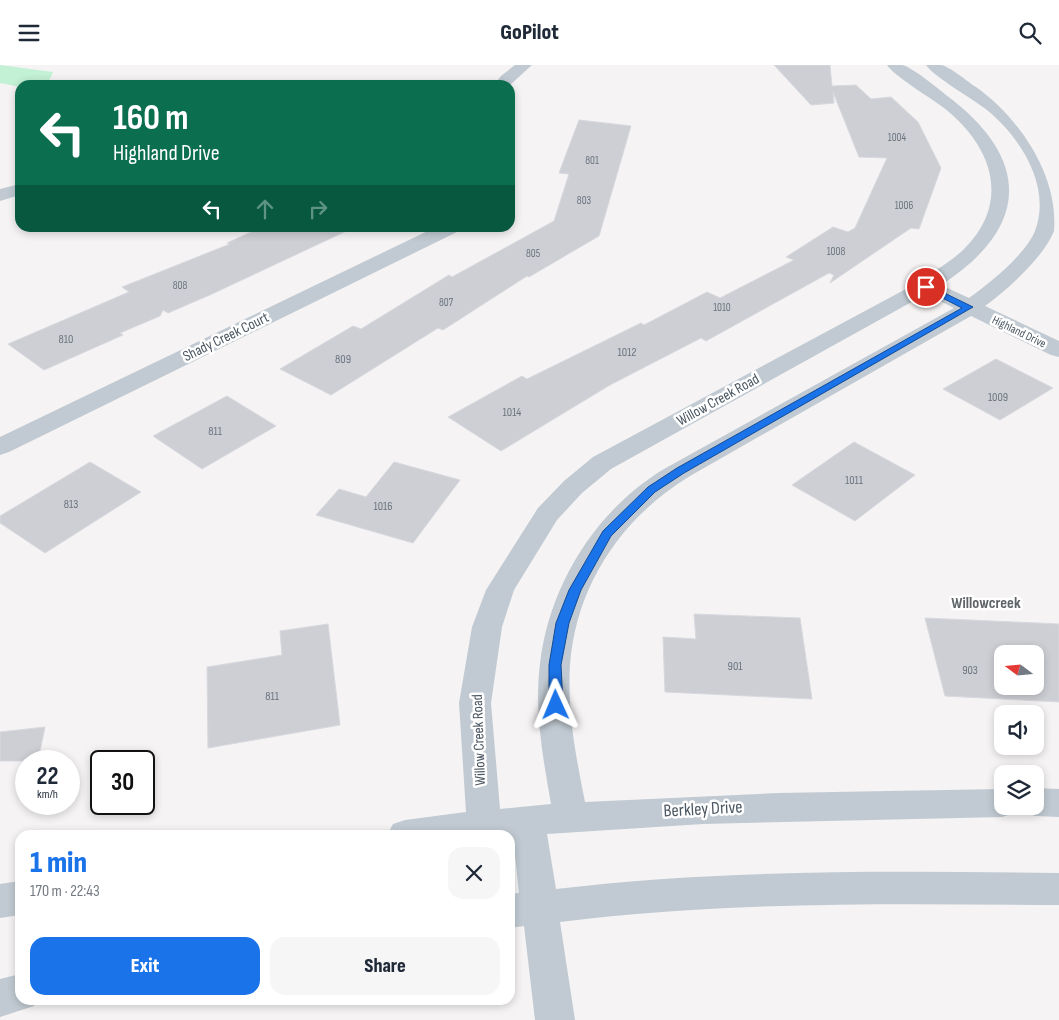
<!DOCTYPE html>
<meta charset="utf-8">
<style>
:root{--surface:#fff;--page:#f6f6f7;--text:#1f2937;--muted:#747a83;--accent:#1a73e8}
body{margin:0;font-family:"Sofia Sans Condensed",sans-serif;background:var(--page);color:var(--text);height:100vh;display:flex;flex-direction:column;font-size:19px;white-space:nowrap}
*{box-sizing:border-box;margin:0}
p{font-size:16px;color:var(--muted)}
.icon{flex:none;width:28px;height:28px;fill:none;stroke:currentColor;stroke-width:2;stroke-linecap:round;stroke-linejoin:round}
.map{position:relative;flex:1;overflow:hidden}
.panel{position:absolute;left:15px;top:765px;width:500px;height:175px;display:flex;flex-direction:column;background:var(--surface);border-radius:15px;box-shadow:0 2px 8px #0003}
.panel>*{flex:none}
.guide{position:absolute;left:15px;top:15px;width:500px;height:152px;border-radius:15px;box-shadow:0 2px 8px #0003;background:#0b6e4f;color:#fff;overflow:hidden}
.needle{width:32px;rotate:286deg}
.fabs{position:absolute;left:994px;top:580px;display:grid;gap:10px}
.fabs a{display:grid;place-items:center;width:50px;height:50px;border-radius:10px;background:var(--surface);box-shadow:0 2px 8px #0003;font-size:25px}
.speed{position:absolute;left:15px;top:685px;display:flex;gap:10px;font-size:25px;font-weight:700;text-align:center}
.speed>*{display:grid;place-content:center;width:65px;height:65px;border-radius:50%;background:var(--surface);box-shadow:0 2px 8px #0003;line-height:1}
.speed small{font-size:12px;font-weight:400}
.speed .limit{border:2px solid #111;border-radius:8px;background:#fff;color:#111}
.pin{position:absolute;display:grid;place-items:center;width:42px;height:42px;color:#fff;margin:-21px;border:2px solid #fff;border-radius:50%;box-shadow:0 1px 5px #0007}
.me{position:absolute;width:55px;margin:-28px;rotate:359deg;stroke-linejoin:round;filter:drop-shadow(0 0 4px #0008)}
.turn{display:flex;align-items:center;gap:18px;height:105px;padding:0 15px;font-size:22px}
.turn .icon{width:65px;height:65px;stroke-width:2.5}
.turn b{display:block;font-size:35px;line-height:42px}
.lanes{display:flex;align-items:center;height:48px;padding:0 15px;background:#0003;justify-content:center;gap:25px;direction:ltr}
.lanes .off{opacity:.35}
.round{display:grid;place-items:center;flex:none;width:52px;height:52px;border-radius:15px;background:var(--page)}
.head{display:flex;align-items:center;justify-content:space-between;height:85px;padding:0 15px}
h1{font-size:30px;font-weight:800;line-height:38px;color:var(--accent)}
.button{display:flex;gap:10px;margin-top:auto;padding:10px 15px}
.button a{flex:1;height:58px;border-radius:15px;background:var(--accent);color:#fff;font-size:20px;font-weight:800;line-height:58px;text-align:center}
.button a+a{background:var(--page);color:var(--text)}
header{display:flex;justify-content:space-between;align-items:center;height:65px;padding:0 15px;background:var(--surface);font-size:22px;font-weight:800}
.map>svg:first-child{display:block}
.green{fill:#c3f1d5}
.building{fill:#cdcfd5;stroke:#d7d9de;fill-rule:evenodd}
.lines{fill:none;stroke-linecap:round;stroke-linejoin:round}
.minor{fill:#c1cad2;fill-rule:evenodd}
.route{fill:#1a73e8;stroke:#114b97}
.labels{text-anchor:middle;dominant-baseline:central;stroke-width:5;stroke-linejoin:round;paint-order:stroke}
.far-number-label{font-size:11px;fill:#6b747e}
.far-street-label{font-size:12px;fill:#4a5661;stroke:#fff}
.number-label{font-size:12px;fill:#6b747e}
.street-label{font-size:15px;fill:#4a5661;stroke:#fff}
.neighbourhood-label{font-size:16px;font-weight:bold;fill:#5f6368;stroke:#fff}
.near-street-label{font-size:18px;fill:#4a5661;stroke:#fff}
</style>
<header><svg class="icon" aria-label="menu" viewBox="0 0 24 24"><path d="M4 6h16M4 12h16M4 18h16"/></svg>GoPilot<svg class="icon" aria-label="search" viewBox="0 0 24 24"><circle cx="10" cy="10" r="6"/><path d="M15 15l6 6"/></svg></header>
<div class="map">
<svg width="1059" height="955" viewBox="0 0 1059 955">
<rect width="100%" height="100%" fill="#f5f3f3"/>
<path class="green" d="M0,0L53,7L48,18L20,20V22L0,18Z"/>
<path class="building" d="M774,0H830L832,21L856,20L871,34L891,32L918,57L941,103L919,164L911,163L830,218L834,210L829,208L706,276L701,273L610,320L501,386L448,352L522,311L527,314L641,258L644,260L707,227L720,233L794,195L786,192L833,162L848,167L855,163L887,93L859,92L833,27L834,38L811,40Z
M579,55L631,61L599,171L529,212L527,211L443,265L438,263L331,330L280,304L353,261L361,264L449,210L452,212L554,156L569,109L559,108Z
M262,162H355L212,229L168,248L163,245L160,251L120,268L123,270L44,305L8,279L129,227L122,222L230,179L227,178Z
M996,294L1053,323L1000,355L943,324Z
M227,331L276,361L202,404L153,371Z
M854,377L915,410L855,456L792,420Z
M90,397L141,427L45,488L0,458V451Z
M394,397L460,415L413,478L316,450L339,424L366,432Z
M694,549L800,553L812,634L665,627L663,572L696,574Z
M925,553L1059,559V637L945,631ZM1002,589H1035V621H1002Z
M328,559L340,660L208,683L207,602L282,590L280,566Z
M45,662L38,696H0V667Z"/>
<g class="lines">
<path class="minor" d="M515,0H532L510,20H494L501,11Z
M887,0C891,0 897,0 902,0C910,1 938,23 946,30C1031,93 1031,162 941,220L969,233C990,218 1025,190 1035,166C1052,121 1020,72 987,45C973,34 934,12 926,0C930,0 936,0 941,0C949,1 968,17 976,22C1017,51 1059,109 1054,166C1043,193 1008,224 985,241L1059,276V292L1051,290L971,251L690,411C622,452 576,520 570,600C567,646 576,692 585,737L778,728L1002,724V741H1018L1014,748L1002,752L703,759L547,769L556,824C723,804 891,806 1059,808V840C893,839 726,836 560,857L575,955H535L524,861L510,863V829L519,828L513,772L510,773V770H387L393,759L405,755L466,747L459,638L472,562L486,525L538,443L564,416L593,392L919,217C934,206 951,197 965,183C1012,135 991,80 944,43C931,33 894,11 887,0ZM926,229L954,243L664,404C596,445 549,520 540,599C534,646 543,693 551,739L500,744L491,638L502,562L514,525L557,455L582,428L611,404Z
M20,119V130L0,136V124Z
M436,162H461L459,166L9,387L0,390V372Z
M1035,723L1059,724V752L1035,751L1023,747L1020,741H1035Z
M20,816V850L0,853V819Z
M20,909V935H37L34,941L0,952V914Z"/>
</g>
<path class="route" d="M926,219L973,242L684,408L655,427L611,471L581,525L569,558L561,600L563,640L561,644H551L549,640V600L556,558L569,525L603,466L648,422L677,403L962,243L923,223V220Z"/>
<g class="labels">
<g class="far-number-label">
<text x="897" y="72">1004</text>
<text x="592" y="95">801</text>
<text x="584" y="135">803</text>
<text x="904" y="140">1006</text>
<text x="836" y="186">1008</text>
<text x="533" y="188">805</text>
<text x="180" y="220">808</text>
<text x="446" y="237">807</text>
<text x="722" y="242">1010</text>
</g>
<g class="far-street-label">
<text transform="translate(1019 267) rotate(26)">Highland Drive</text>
</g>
<g class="number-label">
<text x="66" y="274">810</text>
<text x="627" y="287">1012</text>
<text x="343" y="294">809</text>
<text x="998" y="332">1009</text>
<text x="512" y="347">1014</text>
<text x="215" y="366">811</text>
<text x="854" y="415">1011</text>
<text x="71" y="439">813</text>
<text x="383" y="441">1016</text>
<text x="735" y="601">901</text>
<text x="970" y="605">903</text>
<text x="272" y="631">811</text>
</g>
<g class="street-label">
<text transform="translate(226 272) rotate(-26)">Shady Creek Court</text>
<text transform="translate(718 335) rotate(-29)">Willow Creek Road</text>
<text transform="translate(479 675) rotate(-92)">Willow Creek Road</text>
</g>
<g class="neighbourhood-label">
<text x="986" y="538">Willowcreek</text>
</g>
<g class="near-street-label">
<text transform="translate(703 744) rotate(-3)">Berkley Drive</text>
</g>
</g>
</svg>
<div class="fabs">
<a><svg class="needle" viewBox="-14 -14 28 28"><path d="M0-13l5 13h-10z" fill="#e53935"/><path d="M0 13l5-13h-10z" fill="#747a83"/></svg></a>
<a><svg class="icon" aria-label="sound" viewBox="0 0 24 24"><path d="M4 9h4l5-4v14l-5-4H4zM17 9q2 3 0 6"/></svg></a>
<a><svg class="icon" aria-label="layers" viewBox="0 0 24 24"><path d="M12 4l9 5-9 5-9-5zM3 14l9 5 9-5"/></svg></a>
</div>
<div class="speed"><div>22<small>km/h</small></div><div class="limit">30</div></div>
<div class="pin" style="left:926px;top:222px;background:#d93025"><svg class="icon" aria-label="arrive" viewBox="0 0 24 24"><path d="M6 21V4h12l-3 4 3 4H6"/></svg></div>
<svg class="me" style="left:556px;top:640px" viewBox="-20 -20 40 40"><path d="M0-17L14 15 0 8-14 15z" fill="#1a73e8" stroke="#fff" stroke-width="4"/></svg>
<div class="guide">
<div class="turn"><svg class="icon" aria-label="left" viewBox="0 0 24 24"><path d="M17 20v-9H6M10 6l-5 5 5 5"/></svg><div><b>160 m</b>Highland Drive</div></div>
<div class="lanes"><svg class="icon" aria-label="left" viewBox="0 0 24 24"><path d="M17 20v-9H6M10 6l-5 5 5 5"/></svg><svg class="icon off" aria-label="ahead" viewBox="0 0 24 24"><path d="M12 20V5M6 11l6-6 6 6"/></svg><svg class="icon off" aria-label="right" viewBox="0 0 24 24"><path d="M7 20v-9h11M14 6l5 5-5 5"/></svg></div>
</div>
<section class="panel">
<div class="head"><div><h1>1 min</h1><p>170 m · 22:43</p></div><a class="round"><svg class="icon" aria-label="close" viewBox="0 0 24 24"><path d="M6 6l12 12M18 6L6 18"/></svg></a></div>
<div class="button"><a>Exit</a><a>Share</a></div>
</section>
</div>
